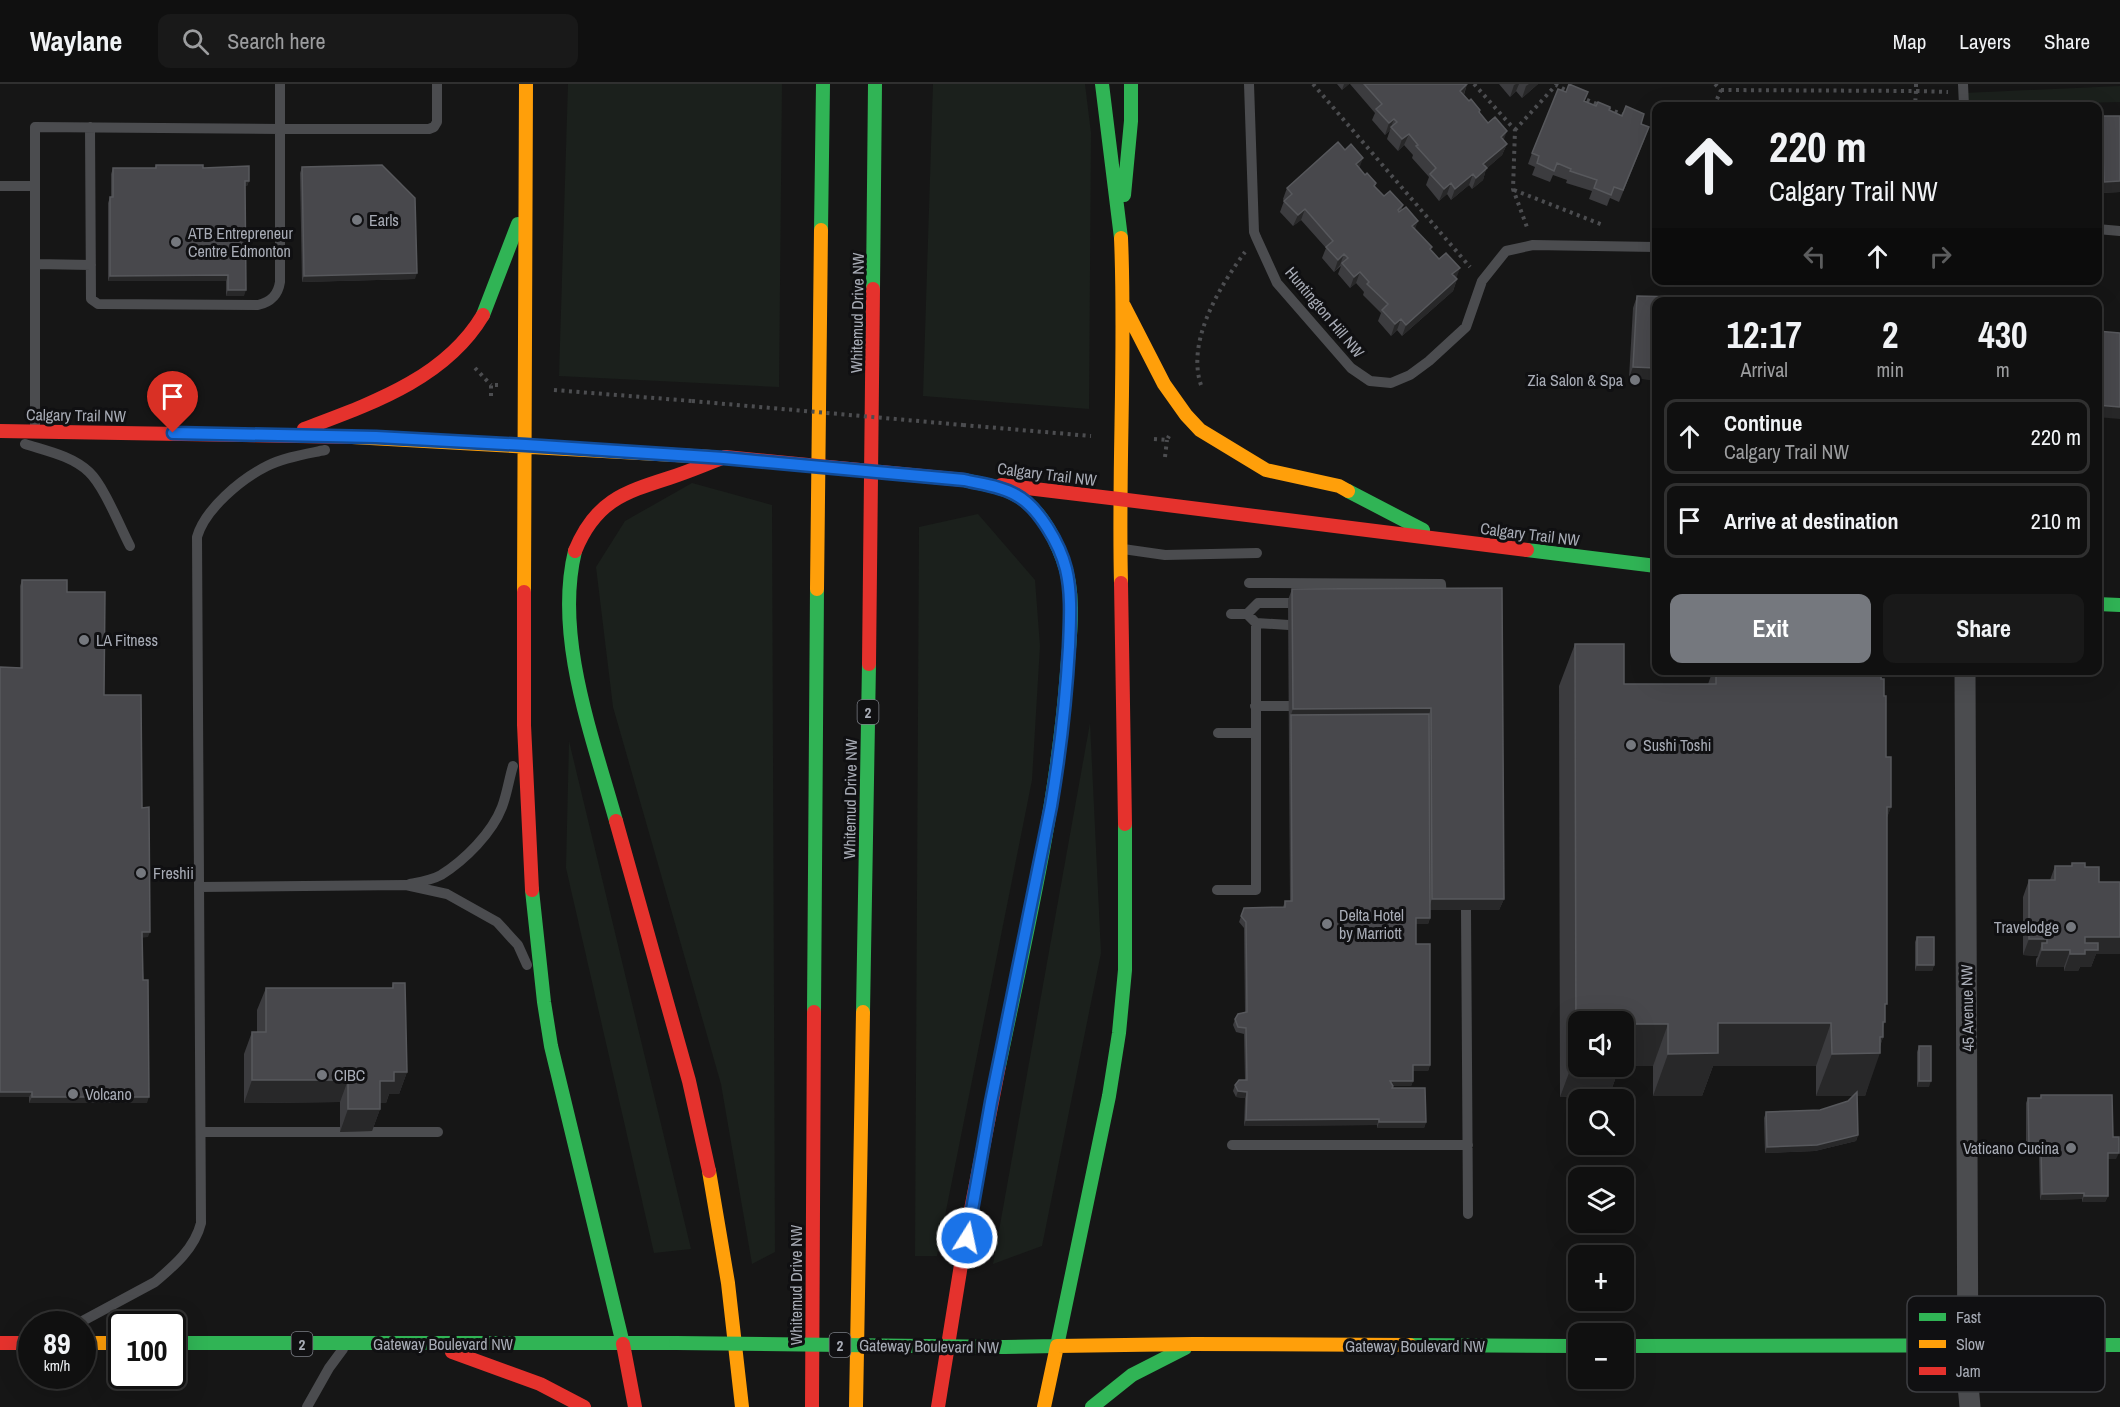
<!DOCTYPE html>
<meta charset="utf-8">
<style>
:root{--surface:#101010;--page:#191919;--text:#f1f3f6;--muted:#9c9d9f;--line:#303030;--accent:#75787e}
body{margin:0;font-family:"Archivo Narrow",sans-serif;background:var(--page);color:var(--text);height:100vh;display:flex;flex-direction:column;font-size:22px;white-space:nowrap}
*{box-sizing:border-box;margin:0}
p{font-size:20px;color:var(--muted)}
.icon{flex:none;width:33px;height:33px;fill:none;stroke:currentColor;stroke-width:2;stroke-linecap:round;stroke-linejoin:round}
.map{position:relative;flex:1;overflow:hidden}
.details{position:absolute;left:1652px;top:213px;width:450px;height:378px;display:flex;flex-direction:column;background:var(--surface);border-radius:12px;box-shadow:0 6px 24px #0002,0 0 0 2px var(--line)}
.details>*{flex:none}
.hud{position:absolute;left:1652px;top:18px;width:450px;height:183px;border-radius:12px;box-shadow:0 6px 24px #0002,0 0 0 2px var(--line);background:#101010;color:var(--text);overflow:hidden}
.tools{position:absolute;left:1568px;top:927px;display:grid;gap:12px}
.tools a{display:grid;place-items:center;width:66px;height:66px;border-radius:12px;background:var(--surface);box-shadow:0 6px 24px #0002,0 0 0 2px var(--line);font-size:30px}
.speed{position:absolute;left:18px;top:1227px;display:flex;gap:12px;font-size:30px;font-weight:700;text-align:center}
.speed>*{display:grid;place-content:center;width:78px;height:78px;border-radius:50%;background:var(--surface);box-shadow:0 6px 24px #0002,0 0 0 2px var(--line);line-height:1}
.speed small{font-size:15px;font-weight:400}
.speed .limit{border:3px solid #111;border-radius:9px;background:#fff;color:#111}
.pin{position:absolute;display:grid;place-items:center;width:51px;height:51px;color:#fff;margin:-62px -26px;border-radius:50% 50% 50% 0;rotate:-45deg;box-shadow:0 0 6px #0007}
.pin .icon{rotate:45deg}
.me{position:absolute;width:66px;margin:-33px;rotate:10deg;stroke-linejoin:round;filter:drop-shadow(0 0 4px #0008)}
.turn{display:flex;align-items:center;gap:21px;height:126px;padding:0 18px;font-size:27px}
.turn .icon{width:78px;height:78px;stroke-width:2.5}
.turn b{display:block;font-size:42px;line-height:51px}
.lanes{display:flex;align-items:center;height:57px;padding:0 18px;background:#0003;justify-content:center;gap:30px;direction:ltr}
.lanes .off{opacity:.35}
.eta{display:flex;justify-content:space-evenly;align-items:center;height:102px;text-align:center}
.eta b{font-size:36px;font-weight:700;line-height:42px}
.primary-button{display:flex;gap:12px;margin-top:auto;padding:12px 18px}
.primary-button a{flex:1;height:69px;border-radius:12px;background:var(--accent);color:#fff;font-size:24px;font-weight:700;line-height:69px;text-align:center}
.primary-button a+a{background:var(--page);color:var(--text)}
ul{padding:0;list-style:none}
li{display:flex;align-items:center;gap:18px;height:75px;margin:0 12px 9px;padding:0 6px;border:3px solid var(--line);border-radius:12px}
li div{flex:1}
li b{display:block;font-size:22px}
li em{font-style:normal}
header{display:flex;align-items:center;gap:36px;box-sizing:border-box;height:84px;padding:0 30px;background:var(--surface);border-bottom:2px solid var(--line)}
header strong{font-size:28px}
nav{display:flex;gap:33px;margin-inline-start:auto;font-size:21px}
.search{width:420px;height:54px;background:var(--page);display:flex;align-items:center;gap:15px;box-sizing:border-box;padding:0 21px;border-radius:12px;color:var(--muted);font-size:22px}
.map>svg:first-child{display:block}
.green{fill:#1b201c}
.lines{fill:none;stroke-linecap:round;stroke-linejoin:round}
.path{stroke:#4c4d50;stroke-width:4;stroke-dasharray:3 4.5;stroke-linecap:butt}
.lane{stroke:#4b4c4f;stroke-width:10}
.street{stroke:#4b4c4f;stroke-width:21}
.fast{stroke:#30b455;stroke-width:14}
.slow{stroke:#ff9f0a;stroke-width:14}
.jam{stroke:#e5322d;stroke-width:14}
.path-bridge{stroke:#4c4d50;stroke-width:4;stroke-dasharray:3 4.5;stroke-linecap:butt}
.fast-bridge{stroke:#30b455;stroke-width:14}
.jam-bridge{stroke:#e5322d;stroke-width:14}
.wall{fill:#3c3c3f}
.shaded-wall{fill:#282829}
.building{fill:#48484c;stroke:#57585c;stroke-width:1.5}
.route-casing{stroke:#114b97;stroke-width:15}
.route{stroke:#1a73e8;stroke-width:10}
.poi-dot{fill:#75787e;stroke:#101012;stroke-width:2}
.labels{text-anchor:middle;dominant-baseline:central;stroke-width:6;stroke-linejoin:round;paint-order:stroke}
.shield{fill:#101012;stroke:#7a7d85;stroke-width:1.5}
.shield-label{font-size:15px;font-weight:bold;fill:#a8acb6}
.poi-label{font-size:16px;fill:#a8acb6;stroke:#101012;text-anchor:start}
.street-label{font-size:16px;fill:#a8acb6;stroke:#101012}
.key{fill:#101012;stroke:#3e3f43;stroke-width:1.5}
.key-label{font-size:16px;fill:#a8acb6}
</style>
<header>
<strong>Waylane</strong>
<div class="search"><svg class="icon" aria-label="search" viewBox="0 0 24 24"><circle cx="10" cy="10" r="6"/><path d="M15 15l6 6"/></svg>Search here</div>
<nav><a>Map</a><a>Layers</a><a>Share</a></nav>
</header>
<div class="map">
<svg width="2120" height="1323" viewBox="0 0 2120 1323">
<rect width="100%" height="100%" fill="#161616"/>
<path class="green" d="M568,0H782L779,303L559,292Z
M933,0H1085L1091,49L1089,325L923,312Z
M2120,2V18L1964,22V9Z
M692,399L772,421L775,1168L752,1180L721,1000L613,623L596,483L625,437Z
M978,430L1035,496L1040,562L1032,696L937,1172H915L919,443Z
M1090,639L1101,869L1042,1162L993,1180Z
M569,657L691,1165L654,1169L566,784Z"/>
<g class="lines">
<path class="path" d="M1313,0L1470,183
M1474,0L1515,46L1513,105L1528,146
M1715,0L1721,6
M1916,0V7L1948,8
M1721,6L1916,7L1915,22
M1580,13L1626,32
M1714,22L1721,6
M2068,22L2089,21
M1645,44L1656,52
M1515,46L1556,1L1571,9
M1514,106L1603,141
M475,284L491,301
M1201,301C1186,257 1220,202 1245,168
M554,306L692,317
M491,312V301H499
M963,341L1091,352
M1154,355L1167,356L1169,352
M1165,373L1167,356"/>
<path class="lane" d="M1249,0L1254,148L1256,153L1277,199L1351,284L1370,297L1391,299L1410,291L1429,277L1466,243L1482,197L1506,167L1533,161L1656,163
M1963,0L1964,22
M90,43L91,215L98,220L258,221C271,218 278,211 280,198V45H429L434,43L437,38V0
M0,102H35
M2097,145L2120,147
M35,180L91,181
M35,344V43L280,45V0
M25,360C47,367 72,372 89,388C104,402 120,443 130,462
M1123,465L1165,471L1257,469
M1249,499L1441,500L1442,515
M1288,519H1258L1247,530L1256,539L1289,541
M1231,530H1247
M1255,622H1289
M1218,649H1255
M410,800C420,798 432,796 441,791C465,776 492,749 502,723C507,710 509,695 513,682
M199,803L406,801L447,810L497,838L518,861L527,881
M1217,806H1256V539
M1466,826L1468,1130
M201,1048H438
M1232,1061H1468
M77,1240L155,1198C174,1182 195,1164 201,1139L197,453C205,425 241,395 267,382C285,373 306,370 325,366
M307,1323L329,1284L343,1265"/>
<path class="street" d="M1965,586L1968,1301L1970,1323"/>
<path class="fast" d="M1102,0L1121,154
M1124,111L1131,37V0
M821,146L823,0
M873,205L875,0
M483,231L518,140
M964,396C980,400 997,401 1012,409C1037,420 1054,451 1063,476C1076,511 1070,551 1067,588C1057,721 1026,851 999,982
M1348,407L1423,446
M1527,466L1656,482
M575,467C554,553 593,654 616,737
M2097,520L2120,521
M532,806L544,918L551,962L623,1260
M814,928L817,505
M863,928L869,580
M172,1259H676
M1410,1261L1578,1262
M1623,1262L2120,1261
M1004,1263L1057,1262L1109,1012L1119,949L1125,886V740
M1092,1323L1132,1291L1185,1264"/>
<path class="slow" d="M1124,222L1164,300L1186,331L1200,346L1266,386L1339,402L1348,407
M352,353L711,373
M1121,499C1118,384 1126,269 1121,154
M817,505L821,146
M524,508L526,0
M709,1087L728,1199L742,1323
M82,1259H122
M856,1323L863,928
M1044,1323L1057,1262L1193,1260L1410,1261"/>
<path class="jam" d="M304,345C370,320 445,295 483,231
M0,347L352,353
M1001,401L1119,415
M1119,415L1527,466
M575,467C595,418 622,409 669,394C688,388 706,380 725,373
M1121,499L1125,740
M524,508V641L532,806
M869,580L873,205
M616,737L689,997L709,1087
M0,1259H32
M623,1260L635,1323
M452,1268L540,1300L584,1323
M812,1323L814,928
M938,1323L965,1156L999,982"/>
<path class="path-bridge" d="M692,317L963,341"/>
<path class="fast-bridge" d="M676,1259L1004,1263"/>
<path class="jam-bridge" d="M725,373L964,396"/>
</g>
<path class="wall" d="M1337,0H1349L1342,6Z
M1350,0H1467L1464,11L1469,17L1480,26L1479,29L1507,60L1502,71L1486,85L1483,96L1472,105L1469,101L1451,116L1447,110L1439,117L1426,101L1429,93L1412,74L1413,71L1404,61L1398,67L1387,55L1390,46L1385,51L1372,36L1375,29Z
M1499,0H1538L1522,14L1516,7L1510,13Z
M1584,17L1641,40L1645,54L1619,118L1610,114L1607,122L1589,115L1592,107L1566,99L1567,96L1553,91L1550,98L1532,91L1535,83L1528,80L1532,69Z
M2102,32H2120V108L2100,109L2098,44Z
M156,81L203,84L249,97L247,102H245L244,212H226V197H108V119L110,113H111V90L113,84H155Z
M302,83L415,195L302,198L300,89Z
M1359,84L1384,112L1403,121L1401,127L1415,146L1431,166L1457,195L1453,207L1402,252L1397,246L1391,252L1378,237L1381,229L1363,211L1364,208L1356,199L1350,204L1338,190L1341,182L1334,188L1322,174L1326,164L1301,136L1293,142L1280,128L1284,117L1283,115L1287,104Z
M1637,212L1656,296L1629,294L1633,224Z
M22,496L67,508L104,611L142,724L148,853H142L147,1019H29V1013H0L20,584V502Z
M1502,504L1504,815L1499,826H1430V834L1428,840H1416V860L1430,981L1428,987H1413V997L1411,1002H1393L1392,1004L1426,1038L1424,1044H1377V1041L1244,1042L1245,1014L1236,1013L1233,1007L1235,1001L1245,996L1244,950L1236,948L1233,941L1235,935L1245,929L1244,844L1239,838L1244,824L1283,823L1285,817H1290L1288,516L1292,505Z
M1575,560L1624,600H1708L1713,586H1881L1884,612L1886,673L1891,723L1887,733L1885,926L1883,945V953L1865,1012H1857L1858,1051L1856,1057L1815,1067L1765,1069L1764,1034L1766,1028L1820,1026L1848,1017L1853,1012H1816V982H1713L1702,1012H1653V982H1623V938L1578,982H1620L1609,1012L1560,1013L1559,602Z
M2072,779L2085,783L2099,798H2120V870H2096L2091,883H2080L2078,887H2064V883H2036V875L2038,872L2023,871V813L2029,796H2050L2055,782H2071Z
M1917,853L1934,881L1932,887H1915V858Z
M393,899L407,988L399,1010H389L386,1019H380V1025L372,1047L340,1048V1018L244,1019V970L252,948H257V926L266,904H392Z
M1919,962L1929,1003H1917V968Z
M2041,1011L2113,1053L2116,1075H2108V1112L2105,1118H2082V1115L2040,1116L2039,1070H2026V1019L2028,1014H2040Z"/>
<path class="shaded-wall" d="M1344,0H1349L1342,6Z
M1467,0L1463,12L1460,7Z
M1516,0H1519L1516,7L1510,13L1514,1Z
M1529,0H1538L1522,14L1526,2Z
M1394,35L1390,46L1385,51L1389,39Z
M1507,47L1503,58L1501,53Z
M1409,50L1404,61L1398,67L1402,55Z
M1507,60L1502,71L1486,85L1483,96L1472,105L1476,94L1483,80Z
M1363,74L1359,85L1356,80Z
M1473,90L1469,101L1451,116L1455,105Z
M245,97H249L247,102H243Z
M2120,97V108L2100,109L2104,98Z
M1451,99L1447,110L1439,117L1444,105Z
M1305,125L1301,136L1293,142L1298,131Z
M1418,137L1414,148L1412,142Z
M1344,170L1340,181L1334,188L1338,176Z
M1460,184L1456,195L1452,190Z
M1360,188L1356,199L1350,204L1354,193Z
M417,189L415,195L302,198L304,192Z
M228,191L226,197H108L110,192Z
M1457,195L1453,207L1402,252L1406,241Z
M228,206H246L244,212H226Z
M1401,235L1397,246L1391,252L1395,240Z
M1633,283L1656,284V296L1629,294Z
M2097,321L2120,323V335L2097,333Z
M1431,624L1427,636L1291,631L1293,625Z
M1887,723H1891L1875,766Z
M1432,815H1504L1499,826H1428Z
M1416,834H1430L1428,840H1414Z
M142,848H150L148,853L140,854Z
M2085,853H2120V870H2096L2091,883H2080L2078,887H2064L2070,870Z
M2029,855H2047L2043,866H2070L2064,883H2036L2042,866V859L2038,872L2023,871Z
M1917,881H1934L1932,887H1915Z
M1883,938H1885L1874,969L1880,953H1883L1877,969H1880L1865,1012H1816L1832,970Z
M1718,939H1831L1816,982H1713L1702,1012H1653L1668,970Z
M1624,940H1668L1653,982H1623V944Z
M1576,970H1578V982H1620L1609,1012L1560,1013Z
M1413,981H1430L1428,987H1411Z
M394,988H407L399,1010H389L386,1019H372L380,997Z
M252,996H348L340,1018L244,1019Z
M1390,997H1413L1411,1002H1388Z
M1919,997H1931L1929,1003H1917Z
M1238,1007L1247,1008L1245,1014L1236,1013Z
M0,1008H32L29,1013H0Z
M32,1013H149L147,1019H29Z
M348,1025H380L372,1047L340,1048Z
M1379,1035L1377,1041L1244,1042L1246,1036Z
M1379,1038H1426L1424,1044H1377Z
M1858,1051L1856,1057L1815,1067L1765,1069L1767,1063Z
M2029,1064H2041L2039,1070H2026Z
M2108,1069H2119L2116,1075H2105Z
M2084,1109L2082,1115L2040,1116L2042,1110Z
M2084,1112H2108L2105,1118H2082Z"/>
<path class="building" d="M1364,0H1467L1460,7L1469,17L1471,15L1480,26L1479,28L1488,39L1495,33L1507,47L1501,53L1507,60L1483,80L1487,84L1476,94L1473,90L1455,105L1451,99L1444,105L1430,90L1436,84L1416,62L1418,61L1409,50L1402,55L1391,43L1397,38L1394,35L1389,39L1376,25L1382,20Z
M1569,0L1588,8L1584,17L1596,22L1598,18L1610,23L1609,26L1622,32L1626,22L1644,30L1641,40L1649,43L1623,106L1614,103L1611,111L1594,104L1597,96L1570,87L1571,85L1557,79L1554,87L1537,79L1539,72L1532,69L1558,5L1566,8Z
M1844,17V22H1825V18Z
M1886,17H1903V22H1886Z
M1760,18V22H1740V19Z
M1802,18H1822V22H1802Z
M2102,32H2120V97L2104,98Z
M1338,58L1345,66L1351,60L1363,74L1356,80L1365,91L1367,89L1376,99L1374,102L1384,112L1390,107L1403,121L1398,126L1399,128L1406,123L1418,137L1412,142L1432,163L1430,165L1439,175L1446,169L1460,184L1452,190L1457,195L1406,241L1401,235L1395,240L1382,226L1388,220L1367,200L1369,198L1360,188L1354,193L1342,179L1348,174L1344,170L1338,176L1326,163L1333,157L1305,125L1298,131L1284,117L1292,110L1287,104Z
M156,81H203V84L249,82V97H245L246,206H228V191L110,192V113H113V84H156Z
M382,81L415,114L417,189L304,192L302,83Z
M1637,212L1881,218H1656V284L1633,283Z
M2097,247L2120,249V323L2097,321Z
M22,496H67V508H105L104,611H141L142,724L149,723L150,848H142L143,896H148L149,1013H32V1008H0V583L22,584Z
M1502,504L1504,815H1432L1431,624L1293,625L1292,505Z
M1575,560H1624V600H1716V586H1881V595H1884V612H1886V673H1891V723H1887V920H1885V938H1883V953H1880V969L1832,970L1831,939H1718V969L1668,970V940H1624L1625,970H1623V938H1578V970H1576Z
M1429,630L1430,834H1416V860H1430V981H1413V997H1390L1393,1002L1392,1004H1425L1426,1038H1379V1035L1246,1036L1247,1008L1238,1007L1235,1001L1239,996H1247L1246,944L1238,943L1235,935L1238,930L1247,928L1246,838L1241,832L1244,824L1285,823V817H1292L1291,631Z
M2072,779H2085V783H2099V798H2120V853H2085V859H2098V866H2085V870H2070V866H2042V859H2047V855H2029V796H2055V782H2072Z
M1917,853H1934V881H1917Z
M393,899H405L407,988H394V997H380V1025H348V996H252V948H266V904H393Z
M1919,962H1931V997H1919Z
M1857,1008L1858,1051L1817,1061L1767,1063L1766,1028L1820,1026L1848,1017Z
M2041,1011H2112L2113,1053H2119V1069H2108V1112H2084V1109L2042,1110L2041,1064H2029L2028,1014H2041Z"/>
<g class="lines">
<g class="route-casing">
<path id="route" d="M173,349L376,353L526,361L724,374L964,396C980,400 1001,402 1016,411C1039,423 1060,461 1066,485C1072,510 1070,537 1069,563C1066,616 1060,669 1051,722L991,1018L967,1154"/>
</g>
<use href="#route" class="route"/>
</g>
<g class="poi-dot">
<circle cx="357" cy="136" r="6"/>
<circle cx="176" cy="158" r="6"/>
<circle cx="1635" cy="296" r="6"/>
<circle cx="84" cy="556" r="6"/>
<circle cx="1631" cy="661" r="6"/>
<circle cx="141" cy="789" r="6"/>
<circle cx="1327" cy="840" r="6"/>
<circle cx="2071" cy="843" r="6"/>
<circle cx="322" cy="991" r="6"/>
<circle cx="73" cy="1010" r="6"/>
<circle cx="2071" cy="1064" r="6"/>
</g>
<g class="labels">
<g class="shield">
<rect x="857.5" y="616" width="21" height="24" rx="4.5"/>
<rect x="291.5" y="1248" width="21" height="24" rx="4.5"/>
<rect x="829.5" y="1249" width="21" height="24" rx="4.5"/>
</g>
<g class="shield-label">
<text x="868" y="628">2</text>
<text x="302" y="1260">2</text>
<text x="840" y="1261">2</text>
</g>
<g class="poi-label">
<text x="369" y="136">Earls</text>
<text x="188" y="149">ATB Entrepreneur<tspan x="188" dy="18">Centre Edmonton</tspan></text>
<text x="1623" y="296" text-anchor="end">Zia Salon &amp; Spa</text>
<text x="96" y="556">LA Fitness</text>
<text x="1643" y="661">Sushi Toshi</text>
<text x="153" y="789">Freshii</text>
<text x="1339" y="831">Delta Hotel<tspan x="1339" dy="18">by Marriott</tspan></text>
<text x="2059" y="843" text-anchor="end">Travelodge</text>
<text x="334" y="991">CIBC</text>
<text x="85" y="1010">Volcano</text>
<text x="2059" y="1064" text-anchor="end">Vaticano Cucina</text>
</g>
<g class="street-label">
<text transform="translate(1325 228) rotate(50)">Huntington Hill NW</text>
<text transform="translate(857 229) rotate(-89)">Whitemud Drive NW</text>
<text transform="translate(76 331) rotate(1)">Calgary Trail NW</text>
<text transform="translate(1047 390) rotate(7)">Calgary Trail NW</text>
<text transform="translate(1530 450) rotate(7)">Calgary Trail NW</text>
<text transform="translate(850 715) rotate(-89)">Whitemud Drive NW</text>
<text transform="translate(1967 924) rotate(-91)">45 Avenue NW</text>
<text transform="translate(796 1201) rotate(-90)">Whitemud Drive NW</text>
<text x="443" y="1260">Gateway Boulevard NW</text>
<text transform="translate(929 1262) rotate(1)">Gateway Boulevard NW</text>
<text x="1415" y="1262">Gateway Boulevard NW</text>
</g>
</g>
<rect x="1907" y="1212" width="198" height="96" rx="9" class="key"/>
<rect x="1919" y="1229" width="27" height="8" fill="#30b455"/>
<rect x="1919" y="1256" width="27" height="8" fill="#ff9f0a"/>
<rect x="1919" y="1283" width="27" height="8" fill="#e5322d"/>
<g class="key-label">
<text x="1956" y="1239">Fast</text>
<text x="1956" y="1266">Slow</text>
<text x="1956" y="1293">Jam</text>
</g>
</svg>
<div class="tools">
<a><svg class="icon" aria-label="sound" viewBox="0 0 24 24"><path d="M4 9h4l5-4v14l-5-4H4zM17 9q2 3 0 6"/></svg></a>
<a><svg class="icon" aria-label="search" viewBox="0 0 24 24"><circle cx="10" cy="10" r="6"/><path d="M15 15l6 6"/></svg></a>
<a><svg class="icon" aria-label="layers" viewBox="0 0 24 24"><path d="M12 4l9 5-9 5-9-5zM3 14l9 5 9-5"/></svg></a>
<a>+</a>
<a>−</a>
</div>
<div class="speed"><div>89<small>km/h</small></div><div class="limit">100</div></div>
<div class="pin" style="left:173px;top:349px;background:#d93025"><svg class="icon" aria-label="arrive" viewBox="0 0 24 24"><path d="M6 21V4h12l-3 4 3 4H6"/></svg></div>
<svg class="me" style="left:967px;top:1154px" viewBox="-20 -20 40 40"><circle r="17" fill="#1a73e8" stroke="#fff" stroke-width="3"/><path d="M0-11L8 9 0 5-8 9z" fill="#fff"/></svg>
<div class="hud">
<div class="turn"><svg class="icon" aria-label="ahead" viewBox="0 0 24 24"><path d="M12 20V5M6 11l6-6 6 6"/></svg><div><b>220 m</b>Calgary Trail NW</div></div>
<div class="lanes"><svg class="icon off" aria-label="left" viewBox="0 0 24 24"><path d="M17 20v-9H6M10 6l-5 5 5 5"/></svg><svg class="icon" aria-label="ahead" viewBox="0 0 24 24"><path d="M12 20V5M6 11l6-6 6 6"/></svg><svg class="icon off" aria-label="right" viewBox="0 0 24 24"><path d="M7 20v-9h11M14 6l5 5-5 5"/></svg></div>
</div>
<section class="details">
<div class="eta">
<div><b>12:17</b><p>Arrival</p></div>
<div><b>2</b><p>min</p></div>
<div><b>430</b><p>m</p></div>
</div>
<ul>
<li><svg class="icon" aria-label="ahead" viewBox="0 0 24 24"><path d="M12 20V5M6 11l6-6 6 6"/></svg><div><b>Continue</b><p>Calgary Trail NW</p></div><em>220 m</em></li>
<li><svg class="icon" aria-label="arrive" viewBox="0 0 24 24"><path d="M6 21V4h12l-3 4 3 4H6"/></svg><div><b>Arrive at destination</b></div><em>210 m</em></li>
</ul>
<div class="primary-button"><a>Exit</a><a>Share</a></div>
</section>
</div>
